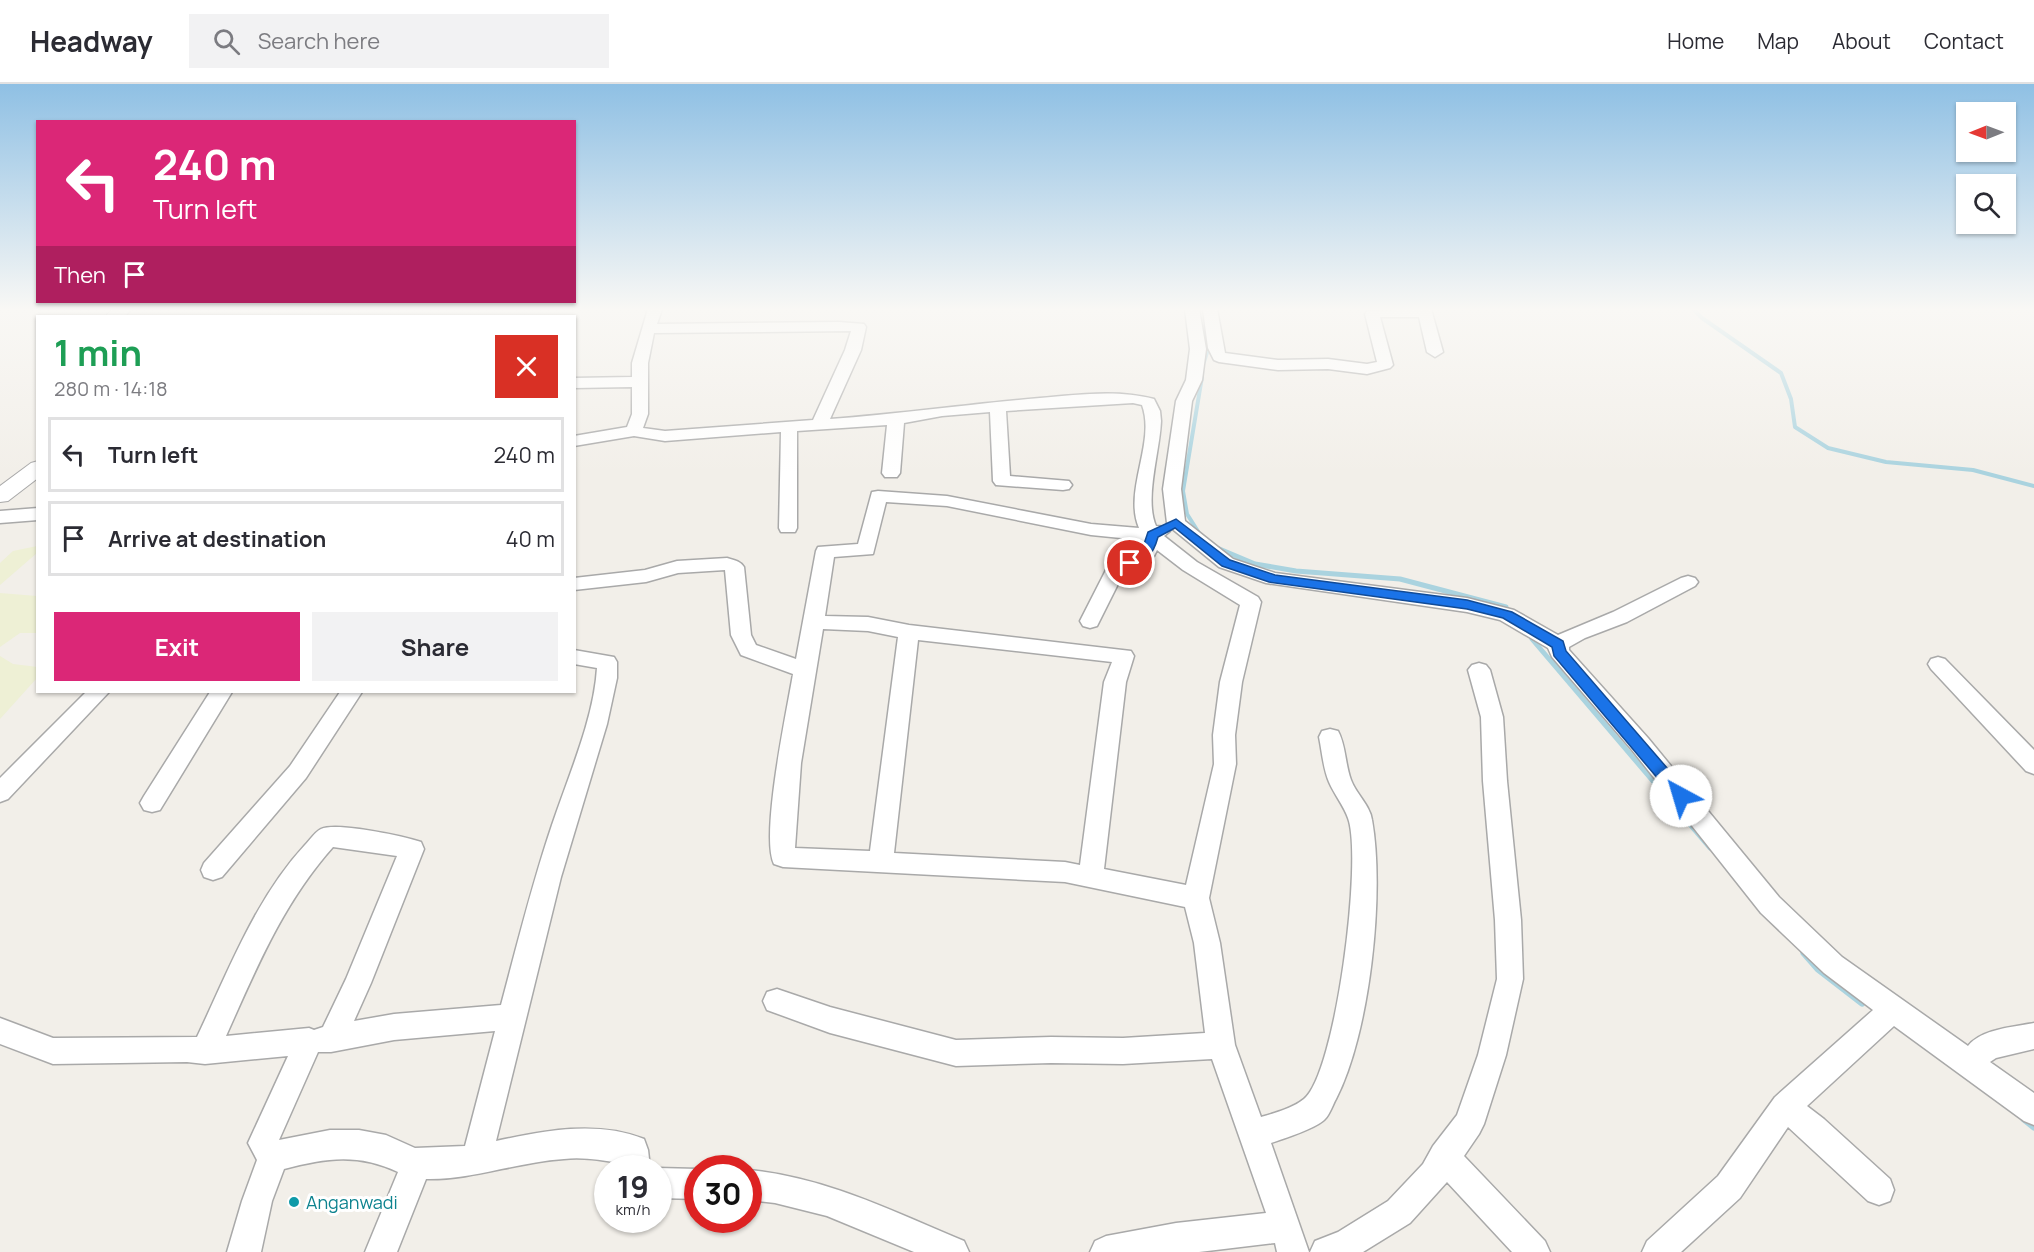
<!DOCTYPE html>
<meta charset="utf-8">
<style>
:root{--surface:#fff;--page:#f2f2f3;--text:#2b2b33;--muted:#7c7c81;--line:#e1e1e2;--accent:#db2777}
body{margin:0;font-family:Manrope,sans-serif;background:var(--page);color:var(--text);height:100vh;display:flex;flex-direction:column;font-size:22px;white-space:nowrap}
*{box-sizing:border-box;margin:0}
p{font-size:20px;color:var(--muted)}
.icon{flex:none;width:33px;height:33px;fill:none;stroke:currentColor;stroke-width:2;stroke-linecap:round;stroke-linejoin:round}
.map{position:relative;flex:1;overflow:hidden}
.details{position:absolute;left:36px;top:231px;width:540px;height:378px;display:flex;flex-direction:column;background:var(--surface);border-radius:0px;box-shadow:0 2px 4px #0004}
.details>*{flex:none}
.top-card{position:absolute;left:36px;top:36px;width:540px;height:183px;border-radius:0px;box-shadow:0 2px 4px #0004;background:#db2777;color:#fff;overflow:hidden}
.needle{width:39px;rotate:269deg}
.controls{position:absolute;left:1956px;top:18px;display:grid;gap:12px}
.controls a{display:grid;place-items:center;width:60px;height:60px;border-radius:0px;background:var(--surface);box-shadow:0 2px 4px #0004;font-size:30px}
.speed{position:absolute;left:594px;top:1071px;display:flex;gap:12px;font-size:30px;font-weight:700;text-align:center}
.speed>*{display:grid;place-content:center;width:78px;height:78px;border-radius:50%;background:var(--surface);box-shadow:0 2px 4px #0004;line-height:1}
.speed small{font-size:15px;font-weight:400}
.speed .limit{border:9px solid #d22;background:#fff;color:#111}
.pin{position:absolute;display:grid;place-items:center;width:51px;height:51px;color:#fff;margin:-26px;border:3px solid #fff;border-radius:50%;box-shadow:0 2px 6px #0007}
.me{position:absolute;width:66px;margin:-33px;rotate:321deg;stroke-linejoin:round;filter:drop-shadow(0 0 4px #0008)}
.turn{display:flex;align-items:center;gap:21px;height:126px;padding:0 18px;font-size:27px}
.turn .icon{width:78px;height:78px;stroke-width:2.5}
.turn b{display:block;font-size:42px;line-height:51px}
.then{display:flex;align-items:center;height:57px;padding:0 18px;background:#0003;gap:12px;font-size:22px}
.round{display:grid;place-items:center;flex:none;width:63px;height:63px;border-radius:0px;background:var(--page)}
.summary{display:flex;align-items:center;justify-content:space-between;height:102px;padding:0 18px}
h1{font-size:36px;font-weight:700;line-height:45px;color:#1e9e55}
.cta{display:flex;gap:12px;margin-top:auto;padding:12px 18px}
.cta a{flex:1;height:69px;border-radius:0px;background:var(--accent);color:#fff;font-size:24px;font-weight:700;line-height:69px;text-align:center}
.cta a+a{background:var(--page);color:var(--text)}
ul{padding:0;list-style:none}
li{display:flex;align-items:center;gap:18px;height:75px;margin:0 12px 9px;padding:0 6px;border:3px solid var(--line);border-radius:0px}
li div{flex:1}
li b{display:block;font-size:22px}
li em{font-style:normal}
header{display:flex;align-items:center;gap:36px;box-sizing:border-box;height:84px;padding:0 30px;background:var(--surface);border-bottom:2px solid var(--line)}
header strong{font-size:28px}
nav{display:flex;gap:33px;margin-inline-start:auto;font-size:21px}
.search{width:420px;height:54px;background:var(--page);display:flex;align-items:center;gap:15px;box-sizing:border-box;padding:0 21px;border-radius:0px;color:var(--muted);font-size:22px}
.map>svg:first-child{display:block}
.farmland{fill:#eef0d5}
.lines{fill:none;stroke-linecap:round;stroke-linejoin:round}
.stream-far2{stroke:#aad3df;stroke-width:4}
.stream-far1{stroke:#aad3df;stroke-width:5}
.stream{stroke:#aad3df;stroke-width:7}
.minor-casing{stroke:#a9a9a9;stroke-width:3}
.tertiary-casing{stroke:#a9a9a9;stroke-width:2}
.minor{fill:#fff;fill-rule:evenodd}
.tertiary{fill:#fff;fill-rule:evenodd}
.route{fill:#1a73e8;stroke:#114b97;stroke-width:1.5}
.culture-dot{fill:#0f9aa8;stroke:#fff;stroke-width:2}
.labels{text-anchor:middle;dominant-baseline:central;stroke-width:6;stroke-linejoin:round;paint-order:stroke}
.near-culture-label{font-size:18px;fill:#0d838f;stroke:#fff;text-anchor:start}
</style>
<header>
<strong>Headway</strong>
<div class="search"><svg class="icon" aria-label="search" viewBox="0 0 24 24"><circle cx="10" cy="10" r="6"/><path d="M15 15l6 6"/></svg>Search here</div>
<nav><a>Home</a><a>Map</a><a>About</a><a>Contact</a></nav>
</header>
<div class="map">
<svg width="2034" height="1168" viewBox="0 0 2034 1168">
<rect width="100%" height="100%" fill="#f2efe9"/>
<path class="farmland" d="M37,462V469L0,501V479L13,467Z
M0,509L37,512V549H20L0,563Z
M0,572L13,580L38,583L37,594L0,635Z"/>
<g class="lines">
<path class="stream-far2" d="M1693,225L1702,234L1781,289L1791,315L1795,343L1828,364L1886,378L1973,386L2034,402
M1204,278L1210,259
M1199,449L1187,430L1183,407L1202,293"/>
<path class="stream-far1" d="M1217,464L1255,480L1296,487L1400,495L1506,523
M1532,555L1710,764"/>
<path class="stream" d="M1804,869L1818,885L1862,919
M2024,1035L2034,1043"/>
<g class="minor-casing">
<path id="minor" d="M648,225H662L657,240L839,238L864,240L866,243L861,266L830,335C900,330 969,320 1040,314C1077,311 1117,305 1154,315L1160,327L1161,337C1160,367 1144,415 1156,442L1168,443L1170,447L1164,452L1197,478L1258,513L1261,518L1242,598L1235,651L1236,680L1209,814L1220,859L1235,961L1261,1033C1275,1029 1293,1024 1304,1015C1336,989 1363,774 1348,734C1344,722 1334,710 1329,698C1323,684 1322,667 1319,653L1322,647L1330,645L1338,647C1346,662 1345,680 1351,696C1356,710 1370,721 1372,736C1385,809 1370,949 1336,1015C1333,1020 1330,1030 1325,1035C1317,1044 1283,1055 1271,1059L1309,1168H1277L1275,1159L1199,1168H1090L1095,1157L1106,1152L1176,1139L1266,1129L1212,975L1123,980L1051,979L956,982L830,949L767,926L763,917L767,908L777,905L830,923L956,956L1051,953L1123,954L1205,949L1194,859L1185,823L1065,798L783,783L774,780C760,752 787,626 793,590L741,571L731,551L725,486L678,489L646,498L574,506V494L645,486L677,477L727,474C734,476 740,477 744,483L751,551L756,561L796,575L816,467L818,463L858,460L872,408L878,407L947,412L1091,440L1139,444C1123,406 1156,359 1142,321L1133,319L1006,327L1010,392L1069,397L1072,401L1069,405L1063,406L996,401L993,397L990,328L942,332L904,339L900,389L897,393H885L882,389L887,341L797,347V444L795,448H781L779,444L781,348L665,357L634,352L574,362V352L627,343L632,330V303L574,304V294L632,293V279ZM851,247L845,266L813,336L665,347L643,344L648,330V279L654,249ZM886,418L947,422L1091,451L1141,456L1139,465L1106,486L1080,537L1083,542L1090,544L1097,542L1121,494L1154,472L1157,466L1183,486L1240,521L1220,598L1213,651L1214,680L1186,801L1104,785L1126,598L1134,572L1131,567L909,541L868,533L825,532L834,473L873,470ZM823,545L868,547L898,553L870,767L795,764L801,679ZM918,556L1112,578L1104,598L1080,781L1065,778L894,769Z
M1185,225H1199L1206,265L1202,296L1192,317L1181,405L1185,437L1233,475L1275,489L1467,514L1514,526L1558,551L1613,528L1681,494L1688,492L1695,494L1698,498L1695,502L1627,538L1585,554L1569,563V566L1648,654L1779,813L1842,873L1968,962C1981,945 2013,943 2034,939V965L1996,974L1990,978L2034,1009V1041L2024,1037L1894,942L1807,1022L1824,1035L1890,1095L1894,1106L1890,1117L1879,1121L1868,1117L1788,1043L1740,1114L1681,1168H1642L1647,1157L1718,1092L1775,1013L1873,926L1824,889L1761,829L1632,666L1552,573L1548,564L1500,536L1467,528L1266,499L1219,483L1170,443L1167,439L1163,405L1176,317L1186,296L1190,265Z
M1203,225H1217L1225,269L1278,276L1328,275L1367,280L1377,278L1365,230L1367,227L1431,225L1443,268L1435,273L1427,268L1419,233H1380L1393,281L1390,284L1367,290L1328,285L1278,286L1219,278L1214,276L1208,264Z
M38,424V436L0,439V427Z
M574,566L614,573L617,578V594L607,640L561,793L496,1057C544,1047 596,1036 644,1055L648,1066L650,1084H620L619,1079C601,1076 583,1073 564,1075C517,1078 473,1096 426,1095L397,1168H365L398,1088C358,1069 326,1074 284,1085L272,1117L261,1168H227L242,1117L257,1076L248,1059L288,972L205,980L187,978L53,980L0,960V934L53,954L197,953C228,888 255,815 305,761C310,756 315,748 321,745C337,738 403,752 421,758L424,765L371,899L354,937L394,930L501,921C517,861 532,800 552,741C568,693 594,635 597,584L574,580ZM333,763L397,772L346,895L323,943L314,946L309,944L226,952C256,885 283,819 333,763ZM495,947L465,1062L415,1064L386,1051L359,1046H330L279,1056L318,968H331L394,956Z
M1938,573L1945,575L2034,666V690L2026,687L1931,585L1928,580L1931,575Z
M1479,579L1486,581L1490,586L1503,633L1507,697L1521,836L1523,895L1506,971L1484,1040L1479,1050L1464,1072L1545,1157L1550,1168H1512L1447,1098L1410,1139L1363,1168H1310L1315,1157L1338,1148L1388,1117L1423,1080L1433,1062L1457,1031L1478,971L1497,895L1495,836L1483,697L1481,633L1468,586L1472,581Z
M86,608H109L8,715L0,718V694Z
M210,608H232L160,726L152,728L144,726L140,719L144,712Z
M340,608H362L306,694L222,793L213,796L204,793L201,786L204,779L290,682Z
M656,1084H658L698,1085V1115L658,1114V1084Z
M748,1086C825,1093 894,1128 964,1157L969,1168H914L827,1132L775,1119L748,1116Z"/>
</g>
<g class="tertiary-casing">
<path id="tertiary" d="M112,225H132L125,232H106Z
M38,377V394L8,417L0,418V402L31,379Z"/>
</g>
<use href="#minor" class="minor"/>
<use href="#tertiary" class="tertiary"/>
</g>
<linearGradient id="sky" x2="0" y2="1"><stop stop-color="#8fc0e4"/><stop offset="0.58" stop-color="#f9f8f5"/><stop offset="1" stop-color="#f9f8f5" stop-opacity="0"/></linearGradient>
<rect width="2034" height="389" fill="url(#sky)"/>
<path class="route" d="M1176,435L1230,476L1275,491L1467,516L1512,528L1563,557L1566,567L1687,707L1689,712L1687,716H1676L1554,572L1552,563L1503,534L1467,525L1269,498L1222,482L1175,444L1158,453C1154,468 1144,485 1126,482L1124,479L1142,466L1148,448Z"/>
<circle class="culture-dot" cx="294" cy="1118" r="6"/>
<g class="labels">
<g class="near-culture-label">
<text x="306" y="1118">Anganwadi</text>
</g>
</g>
</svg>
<div class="controls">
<a><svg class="needle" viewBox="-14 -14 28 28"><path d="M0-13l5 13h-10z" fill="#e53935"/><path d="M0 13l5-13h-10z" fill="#7c7c81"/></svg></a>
<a><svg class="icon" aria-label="search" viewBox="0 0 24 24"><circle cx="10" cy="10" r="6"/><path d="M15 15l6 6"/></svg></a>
</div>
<div class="speed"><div>19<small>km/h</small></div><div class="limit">30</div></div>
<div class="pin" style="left:1130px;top:479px;background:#d93025"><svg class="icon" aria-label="arrive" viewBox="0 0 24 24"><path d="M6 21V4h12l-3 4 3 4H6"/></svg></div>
<svg class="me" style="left:1681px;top:712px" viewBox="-20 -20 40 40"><circle r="19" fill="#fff"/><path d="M0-13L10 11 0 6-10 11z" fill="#1a73e8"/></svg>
<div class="top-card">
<div class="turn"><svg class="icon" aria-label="left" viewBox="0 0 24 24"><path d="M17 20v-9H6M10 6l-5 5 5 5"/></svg><div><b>240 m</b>Turn left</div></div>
<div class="then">Then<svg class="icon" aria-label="arrive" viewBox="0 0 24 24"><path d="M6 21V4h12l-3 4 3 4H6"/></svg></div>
</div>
<section class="details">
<div class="summary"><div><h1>1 min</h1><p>280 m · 14:18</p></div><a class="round" style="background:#d93025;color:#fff"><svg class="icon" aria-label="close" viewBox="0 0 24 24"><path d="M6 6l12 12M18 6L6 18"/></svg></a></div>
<ul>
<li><svg class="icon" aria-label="left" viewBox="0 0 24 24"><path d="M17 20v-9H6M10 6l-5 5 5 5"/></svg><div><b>Turn left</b></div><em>240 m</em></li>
<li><svg class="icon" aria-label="arrive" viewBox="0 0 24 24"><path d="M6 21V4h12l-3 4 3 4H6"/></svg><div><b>Arrive at destination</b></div><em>40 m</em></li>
</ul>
<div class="cta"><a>Exit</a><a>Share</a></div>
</section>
</div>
